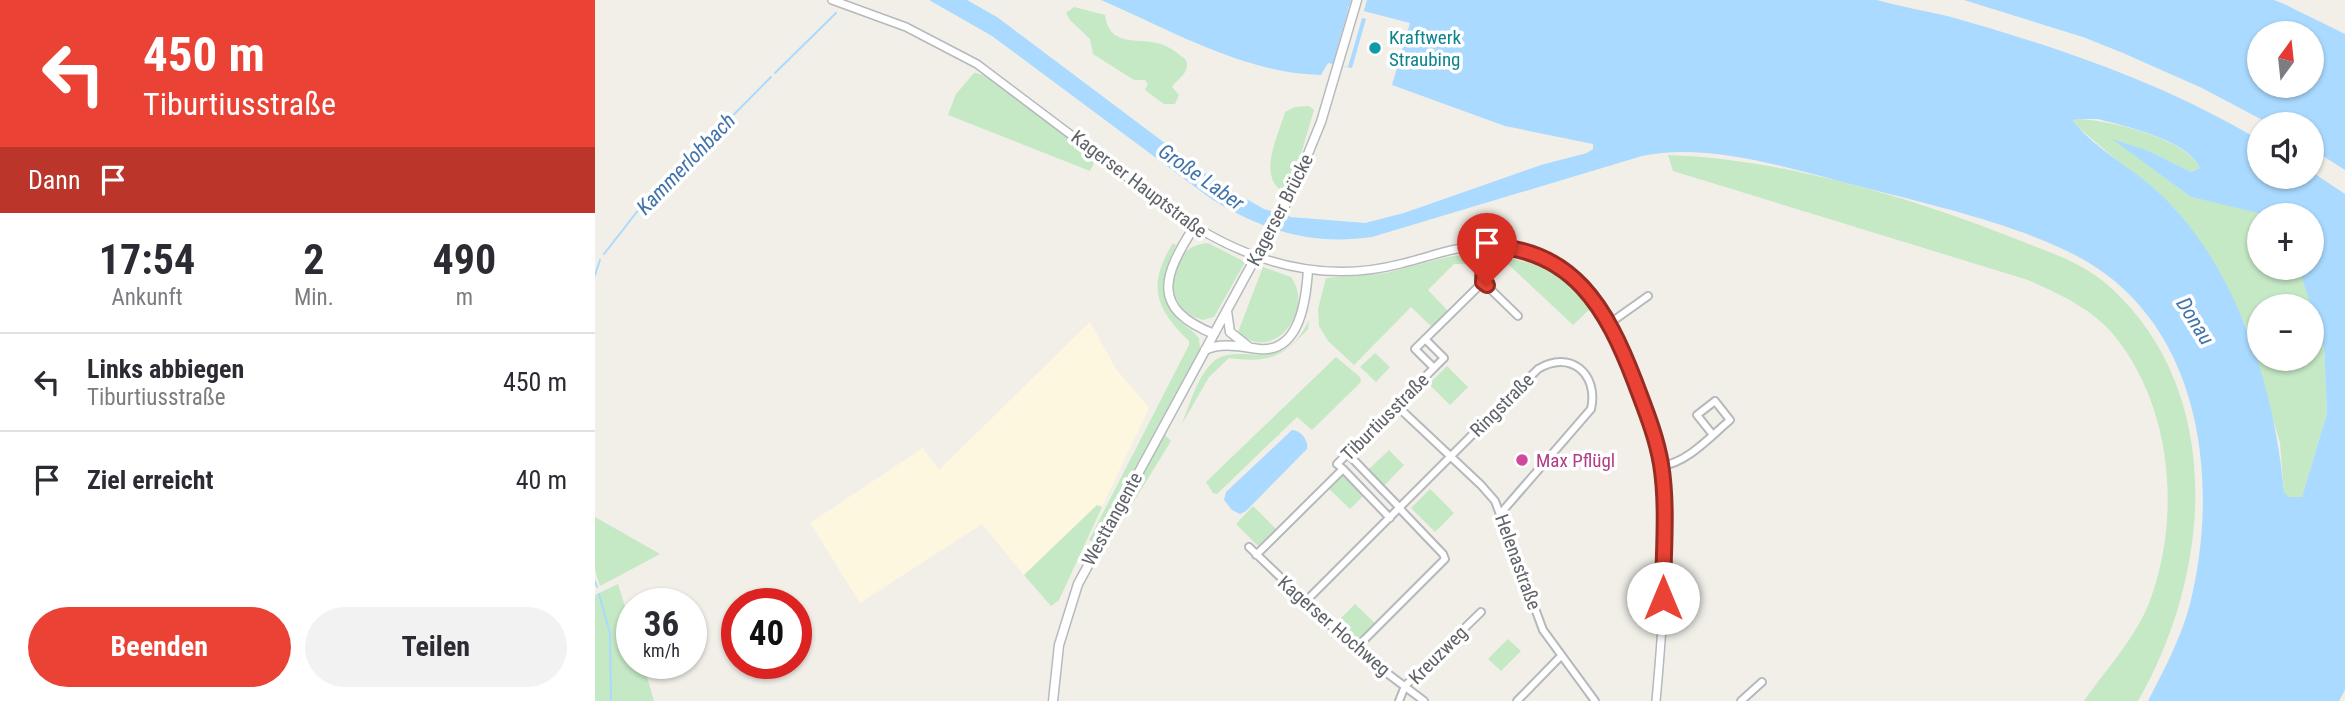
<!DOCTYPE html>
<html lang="de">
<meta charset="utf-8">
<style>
:root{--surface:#fff;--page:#f2f2f3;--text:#2b2b33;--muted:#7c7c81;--line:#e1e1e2;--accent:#ea4335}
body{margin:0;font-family:"Roboto Condensed",sans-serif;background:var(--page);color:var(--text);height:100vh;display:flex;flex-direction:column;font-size:26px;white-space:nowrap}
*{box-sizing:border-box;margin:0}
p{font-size:23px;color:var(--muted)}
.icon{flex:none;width:38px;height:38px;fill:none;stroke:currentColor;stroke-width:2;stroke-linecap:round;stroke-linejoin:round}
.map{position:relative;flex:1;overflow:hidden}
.side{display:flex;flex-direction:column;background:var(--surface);width:595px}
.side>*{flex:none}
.banner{background:#ea4335;color:#fff;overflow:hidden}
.needle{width:46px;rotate:15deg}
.controls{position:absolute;left:1652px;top:21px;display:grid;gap:14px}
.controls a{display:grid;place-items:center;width:77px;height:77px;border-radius:50%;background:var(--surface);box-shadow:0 2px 5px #0004;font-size:35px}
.speed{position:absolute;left:21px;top:588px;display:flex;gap:14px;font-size:35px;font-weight:700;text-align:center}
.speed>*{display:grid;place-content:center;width:91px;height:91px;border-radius:50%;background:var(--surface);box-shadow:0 2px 5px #0004;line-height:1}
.speed small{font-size:18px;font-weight:400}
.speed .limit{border:10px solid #d22;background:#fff;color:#111}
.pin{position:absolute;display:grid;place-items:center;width:60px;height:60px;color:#fff;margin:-72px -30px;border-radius:50% 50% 50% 0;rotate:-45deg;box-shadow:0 0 7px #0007}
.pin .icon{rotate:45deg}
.me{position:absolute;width:77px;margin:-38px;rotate:0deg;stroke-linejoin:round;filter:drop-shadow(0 0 5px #0008)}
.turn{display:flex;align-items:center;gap:24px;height:147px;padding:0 28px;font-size:32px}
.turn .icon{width:91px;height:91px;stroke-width:2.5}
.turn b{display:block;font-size:49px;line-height:60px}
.then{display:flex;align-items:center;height:66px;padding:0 28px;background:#0003;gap:14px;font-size:26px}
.eta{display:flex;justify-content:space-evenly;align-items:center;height:119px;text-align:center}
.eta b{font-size:42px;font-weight:700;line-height:49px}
.button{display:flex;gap:14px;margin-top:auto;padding:14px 28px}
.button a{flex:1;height:80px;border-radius:42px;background:var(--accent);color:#fff;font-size:28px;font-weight:700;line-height:80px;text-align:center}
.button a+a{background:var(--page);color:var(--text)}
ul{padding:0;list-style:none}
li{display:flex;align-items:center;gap:21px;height:98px;padding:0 28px;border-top:2px solid var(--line)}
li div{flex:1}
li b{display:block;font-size:26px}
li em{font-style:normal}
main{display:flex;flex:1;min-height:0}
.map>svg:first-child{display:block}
.commercial{fill:#fef7e0}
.green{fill:#c5e8c5;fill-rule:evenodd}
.water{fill:#aadaff;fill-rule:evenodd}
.pier{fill:#f1efe8}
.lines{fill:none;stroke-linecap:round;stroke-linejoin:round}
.stream{stroke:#aadaff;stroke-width:2}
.minor-casing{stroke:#b5b8bc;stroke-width:10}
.tertiary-casing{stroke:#b5b8bc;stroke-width:10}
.secondary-casing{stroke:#b6babf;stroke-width:11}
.minor{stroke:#fff;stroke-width:6}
.tertiary{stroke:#fff;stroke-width:7}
.secondary{stroke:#fff;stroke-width:8}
.secondary-bridge-casing{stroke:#b6babf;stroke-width:11;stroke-linecap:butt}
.secondary-bridge{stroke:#fff;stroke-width:8}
.route-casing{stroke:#982c22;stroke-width:18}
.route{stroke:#ea4335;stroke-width:12}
.culture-dot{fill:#0f9aa8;stroke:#fff;stroke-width:2.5}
.hotel-dot{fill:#d1479c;stroke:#fff;stroke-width:2.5}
.labels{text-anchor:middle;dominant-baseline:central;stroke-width:7;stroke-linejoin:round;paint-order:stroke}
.culture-label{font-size:19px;fill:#0d838f;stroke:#fff;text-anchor:start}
.street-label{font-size:19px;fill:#5f6368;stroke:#fff}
.hotel-label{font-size:19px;fill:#b23c85;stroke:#fff;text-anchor:start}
.water-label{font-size:21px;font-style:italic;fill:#4174aa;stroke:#fff}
</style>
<main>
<section class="side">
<div class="banner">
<div class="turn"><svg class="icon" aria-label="left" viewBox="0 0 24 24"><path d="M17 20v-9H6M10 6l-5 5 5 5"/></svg><div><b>450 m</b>Tiburtiusstraße</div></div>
<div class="then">Dann<svg class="icon" aria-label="arrive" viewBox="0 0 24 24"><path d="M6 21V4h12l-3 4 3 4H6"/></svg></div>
</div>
<div class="eta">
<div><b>17:54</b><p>Ankunft</p></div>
<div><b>2</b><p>Min.</p></div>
<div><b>490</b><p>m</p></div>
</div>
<ul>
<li><svg class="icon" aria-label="left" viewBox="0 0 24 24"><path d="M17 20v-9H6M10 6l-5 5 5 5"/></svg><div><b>Links abbiegen</b><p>Tiburtiusstraße</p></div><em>450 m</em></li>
<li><svg class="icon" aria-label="arrive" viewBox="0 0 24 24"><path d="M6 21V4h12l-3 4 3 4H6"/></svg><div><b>Ziel erreicht</b></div><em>40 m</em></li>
</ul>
<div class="button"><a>Beenden</a><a>Teilen</a></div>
</section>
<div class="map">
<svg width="1750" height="701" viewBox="0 0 1750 701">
<rect width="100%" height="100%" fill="#f1efe8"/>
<path class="commercial" d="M495,322L521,369L554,408L507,507L502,505L429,575L387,524L265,603L215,523L328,448L344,470Z"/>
<path class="green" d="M479,7L510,15C514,47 541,38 562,43C571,45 579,50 586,56C590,59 592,60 592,65C592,75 581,80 577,87L584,95L580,104H569L550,90L553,84L550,80H539L498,54L495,39L475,20L471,13Z
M379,73C398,72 477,139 496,154L499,163L495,171L353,115L361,94Z
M714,106L719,110L706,154L688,192C662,175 683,137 690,112L700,107Z
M1480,119C1511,119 1591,138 1605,168L1596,172L1554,151L1521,141L1596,197L1671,213L1664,215V268H1704L1708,274L1729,347L1732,413L1707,497H1694L1689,492L1685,443L1651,326L1616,260L1580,209L1484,128L1478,121ZM1664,306H1717V359H1664Z
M1073,155C1189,159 1319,198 1426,241C1457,253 1490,264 1515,287C1632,393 1616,575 1543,701H1489C1512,668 1542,637 1556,598C1586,514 1577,405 1518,334C1497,309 1463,293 1433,280L1078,171Z
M578,243L581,245C569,270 560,297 583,319C589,326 598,330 604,338L605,349L499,542L494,540L594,345V341C560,308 552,285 578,243Z
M613,243L650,262L619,317L608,320C565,310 569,246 613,243Z
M880,253L885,264H859L833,290L853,311L837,327L816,307L759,365L733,341L724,326L723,309L731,278L791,273L853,257Z
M901,256C939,261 975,275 998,306L978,325L913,264L896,263L897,258Z
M668,267L696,277C721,311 677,365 643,332Z
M714,320L713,329C686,358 674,363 634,358L614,377L587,424C594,406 602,378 616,364C642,337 686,381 714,320Z
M780,353L795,367L781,382L765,367Z
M741,357L765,377L766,382L717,430L702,417L622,494L618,493L611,482Z
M852,366L873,387L855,405L834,384Z
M570,435L576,441L504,558L502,557Z
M794,450L809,465L788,487L772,471Z
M746,475L769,495L755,509L733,488Z
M835,489L859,513L840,532L816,508Z
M502,505L507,507L464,600L456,606L429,575Z
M658,506L681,529L663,546L641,524Z
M0,517L65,554L5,586L0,570Z
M23,584L37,629V663H48L59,701H0V595Z
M760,604L781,624L763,642L742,622Z
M913,639L926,651L906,671L893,659Z"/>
<path class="water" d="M334,0H372L402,17L623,183L669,209L696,217L770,223L809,213L946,165L992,153L998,149V144L910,126L797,85L815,23L753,7V14L771,19L757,68L733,63L726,75C648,73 576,30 506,0H1282C1307,7 1331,11 1356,17C1462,47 1569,83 1664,140V177H1717V172L1750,194V690L1744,701H1553C1569,670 1586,638 1595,604C1624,487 1609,337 1499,266C1442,229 1341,206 1275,189C1206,172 1117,141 1047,156L777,237C717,246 666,230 615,198L397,36ZM1503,119C1530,126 1593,140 1605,168L1596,172L1554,151L1517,139L1596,197L1672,215H1717V268H1704L1729,347L1732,413L1707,497H1694L1689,492C1680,390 1642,265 1564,193C1538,168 1501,150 1478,121L1480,119Z
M1369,0H1679L1689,4L1750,34V170L1717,149V124H1675L1607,88L1528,53L1488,37ZM1664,33H1717V86H1664Z
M697,430C706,430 714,441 712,449L651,511L645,514L637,510L629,500L631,492Z"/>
<path class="pier" d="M756,0H772L768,14L756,11L768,15L753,67L738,63Z"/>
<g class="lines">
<path class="stream" d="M180,73L241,13
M9,254L41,213L176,77
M0,275L5,260
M0,581L2,587
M4,594L15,633L16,701"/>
<g class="minor-casing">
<path id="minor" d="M888,282L923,316
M1015,323L1053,296
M830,339L849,358L839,368
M802,406L886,485L900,501L948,630L1000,701
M753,454L806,509
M1066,466C1092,463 1115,437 1135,420L1120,401L1102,415L1118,435
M748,469L795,518
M654,547L760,649L829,701
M661,555L748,469L742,464L839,368L820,349L888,282L890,245
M709,603L943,369C975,349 1004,374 996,409L905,514
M760,649L850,559L848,554L805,509
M804,701L810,686L886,612
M922,701L966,656
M1146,701L1167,682"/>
</g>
<g class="tertiary-casing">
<path id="tertiary" d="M237,0L311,27L382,64L581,214C649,261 723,285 805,264C835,257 862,245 893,246C982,247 1014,316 1042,388C1052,414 1064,440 1066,468C1074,545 1068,625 1061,701"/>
</g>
<g class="secondary-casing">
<path id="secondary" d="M697,193L726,122L762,0
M599,227C568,276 555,308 619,334
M632,311L635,332L654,347
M610,350C628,342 645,347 664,349C705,353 711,300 713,270
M458,701L464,645L483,584L651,275"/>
</g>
<use href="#minor" class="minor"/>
<use href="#tertiary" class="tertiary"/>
<use href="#secondary" class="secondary"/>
<g class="secondary-bridge-casing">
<path id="secondary-bridge" d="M651,275L697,193"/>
</g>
<use href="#secondary-bridge" class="secondary-bridge"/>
</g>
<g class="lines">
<g class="route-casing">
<path id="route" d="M892,285L888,282L890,246C978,247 1012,309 1040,382C1050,409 1061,435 1066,464C1073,507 1068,554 1068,598"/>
</g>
<use href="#route" class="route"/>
</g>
<circle class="culture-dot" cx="780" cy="48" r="7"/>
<circle class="hotel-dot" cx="927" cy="460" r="7"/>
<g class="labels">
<g class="culture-label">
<text x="794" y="37">Kraftwerk<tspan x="794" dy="22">Straubing</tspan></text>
</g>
<g class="street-label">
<text transform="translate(544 184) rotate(37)">Kagerser Hauptstraße</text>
<text transform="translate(685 210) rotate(-63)">Kagerser Brücke</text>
<text transform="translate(907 405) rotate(-45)">Ringstraße</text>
<text transform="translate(790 417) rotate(-45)">Tiburtiusstraße</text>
<text transform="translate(517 519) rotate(-61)">Westtangente</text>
<text transform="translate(923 562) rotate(70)">Helenastraße</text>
<text transform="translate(739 626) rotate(41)">Kagerser Hochweg</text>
<text transform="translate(843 655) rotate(-45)">Kreuzweg</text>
</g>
<g class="hotel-label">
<text x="941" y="460">Max Pflügl</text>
</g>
<g class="water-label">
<text transform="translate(91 164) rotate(-46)">Kammerlohbach</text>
<text transform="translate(606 177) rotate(35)">Große Laber</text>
<text transform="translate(1600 321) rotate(58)">Donau</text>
</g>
</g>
</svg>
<div class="controls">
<a><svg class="needle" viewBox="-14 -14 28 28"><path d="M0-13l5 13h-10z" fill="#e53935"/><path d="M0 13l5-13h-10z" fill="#7c7c81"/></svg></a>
<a><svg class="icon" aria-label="sound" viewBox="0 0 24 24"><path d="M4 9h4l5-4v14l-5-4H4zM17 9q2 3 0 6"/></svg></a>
<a>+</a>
<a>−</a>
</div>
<div class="speed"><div>36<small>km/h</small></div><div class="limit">40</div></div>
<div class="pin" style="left:892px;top:285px;background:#d93025"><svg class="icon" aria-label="arrive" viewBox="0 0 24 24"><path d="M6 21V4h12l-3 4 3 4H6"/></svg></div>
<svg class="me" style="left:1068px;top:598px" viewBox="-20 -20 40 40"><circle r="19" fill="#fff"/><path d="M0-13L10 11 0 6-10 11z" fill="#ea4335"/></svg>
</div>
</main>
